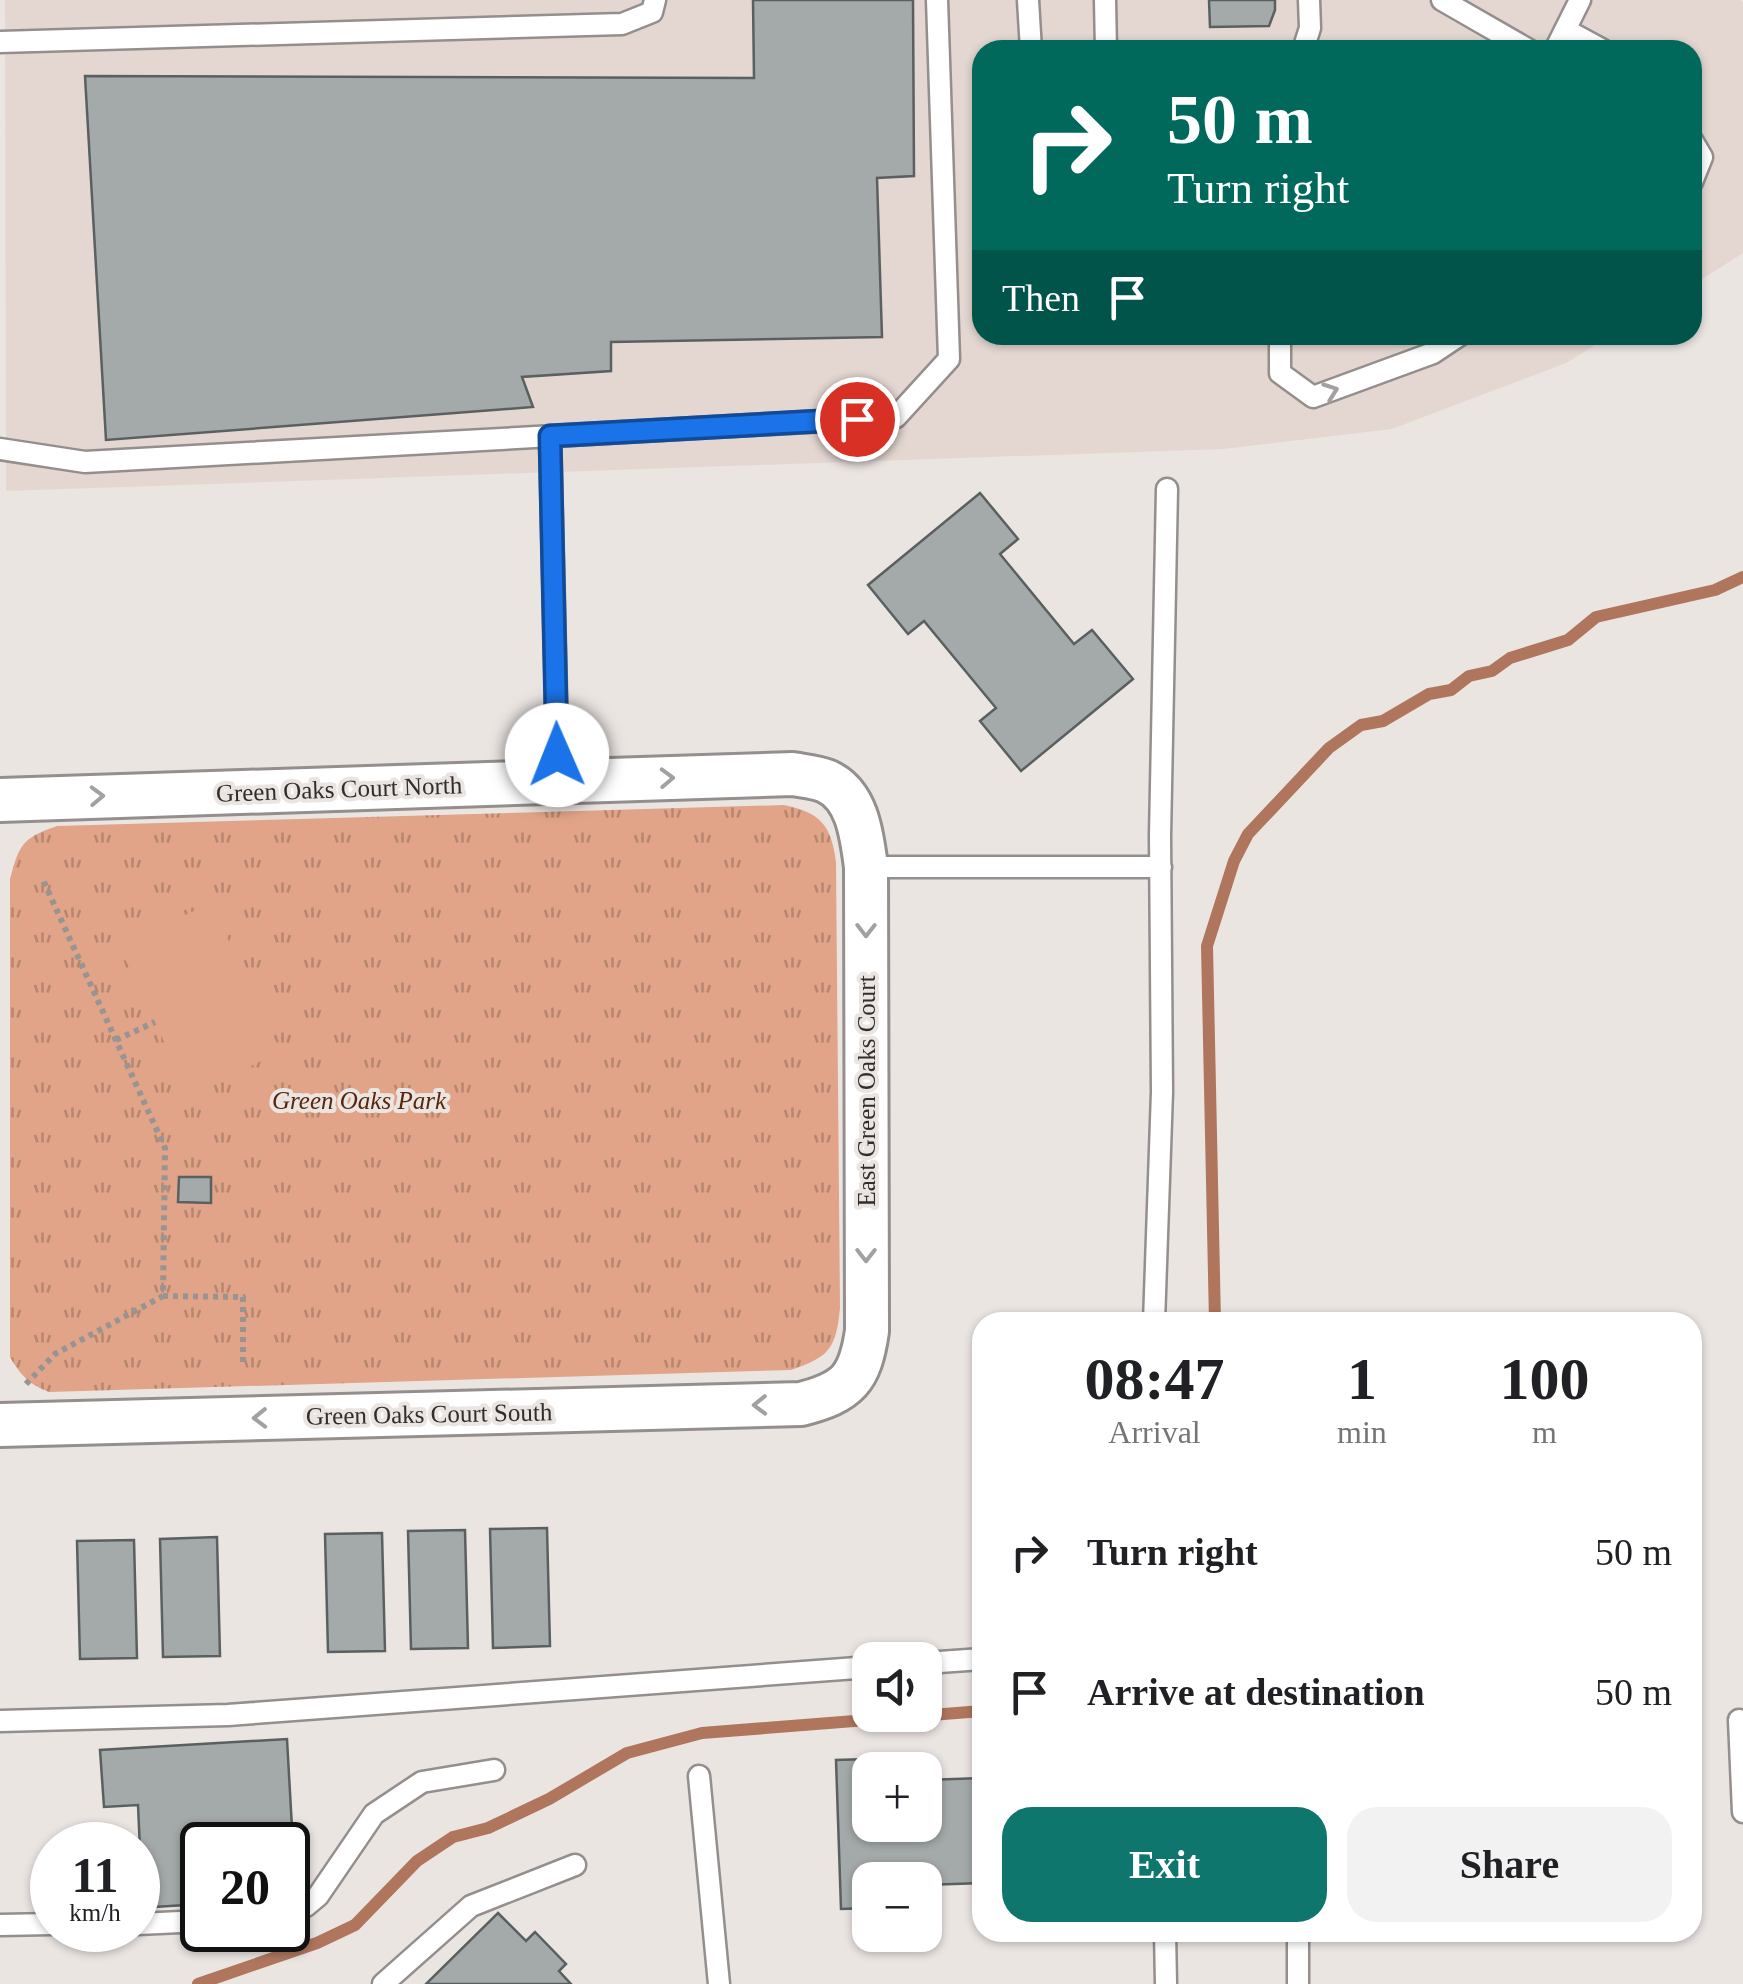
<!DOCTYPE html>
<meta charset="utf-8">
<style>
:root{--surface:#fff;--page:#f2f2f2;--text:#202124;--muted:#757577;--accent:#0f766e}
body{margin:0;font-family:Georgia,serif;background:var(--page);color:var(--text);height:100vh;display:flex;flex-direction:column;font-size:38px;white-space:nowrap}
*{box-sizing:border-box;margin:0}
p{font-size:32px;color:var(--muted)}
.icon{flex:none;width:55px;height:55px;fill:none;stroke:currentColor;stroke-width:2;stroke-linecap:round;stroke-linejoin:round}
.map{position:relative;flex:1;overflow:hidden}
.drawer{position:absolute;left:972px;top:1312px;width:730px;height:630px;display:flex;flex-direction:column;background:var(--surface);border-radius:30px;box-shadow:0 2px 8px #0004}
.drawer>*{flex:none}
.top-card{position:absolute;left:972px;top:40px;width:730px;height:305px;border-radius:30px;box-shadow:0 2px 8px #0004;background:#00695c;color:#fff;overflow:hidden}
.buttons{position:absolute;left:852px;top:1642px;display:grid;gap:20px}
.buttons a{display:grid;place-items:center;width:90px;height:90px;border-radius:20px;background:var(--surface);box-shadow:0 2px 8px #0004;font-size:50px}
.speed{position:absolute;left:30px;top:1822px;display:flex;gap:20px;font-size:50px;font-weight:700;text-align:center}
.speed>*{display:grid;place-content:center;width:130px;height:130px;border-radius:50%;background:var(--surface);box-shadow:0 2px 8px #0004;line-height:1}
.speed small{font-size:25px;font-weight:400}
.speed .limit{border:5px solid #111;border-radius:15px;background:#fff;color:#111}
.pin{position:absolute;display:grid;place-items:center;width:85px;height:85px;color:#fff;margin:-42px;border:5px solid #fff;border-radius:50%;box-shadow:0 2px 10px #0007}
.me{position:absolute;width:110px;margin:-55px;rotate:359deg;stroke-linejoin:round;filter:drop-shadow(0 0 8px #0008)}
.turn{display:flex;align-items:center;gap:35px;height:210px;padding:0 30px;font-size:45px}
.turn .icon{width:130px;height:130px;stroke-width:2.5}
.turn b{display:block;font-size:70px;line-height:85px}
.then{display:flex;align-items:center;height:95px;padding:0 30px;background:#0003;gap:20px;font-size:38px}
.eta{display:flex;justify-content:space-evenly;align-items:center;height:170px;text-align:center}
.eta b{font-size:60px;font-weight:700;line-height:70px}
.action{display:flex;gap:20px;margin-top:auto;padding:20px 30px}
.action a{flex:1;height:115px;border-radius:30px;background:var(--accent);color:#fff;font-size:40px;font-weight:700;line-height:115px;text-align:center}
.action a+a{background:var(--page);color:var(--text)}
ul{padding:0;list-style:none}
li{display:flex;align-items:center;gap:30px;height:140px;padding:0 30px}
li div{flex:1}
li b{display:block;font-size:38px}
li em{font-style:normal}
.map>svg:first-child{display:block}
.built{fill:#e4d7d1}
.grass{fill:url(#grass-tufts)}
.pitch{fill:#e1a488}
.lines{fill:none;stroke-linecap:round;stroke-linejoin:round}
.stream{stroke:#af765d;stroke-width:12}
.building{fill:#a3aaa9;stroke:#5a6060;stroke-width:2.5}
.lane-casing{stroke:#948e8c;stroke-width:25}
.street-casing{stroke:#948e8c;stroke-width:48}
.path{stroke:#999492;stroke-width:6;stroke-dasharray:5 5;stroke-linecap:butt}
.lane{stroke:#fff;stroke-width:20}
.street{stroke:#fff;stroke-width:42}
.oneway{stroke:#a2a0a0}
.route-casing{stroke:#114b97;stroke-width:25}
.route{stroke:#1a73e8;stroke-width:18}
.labels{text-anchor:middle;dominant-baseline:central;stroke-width:8;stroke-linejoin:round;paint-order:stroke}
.street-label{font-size:25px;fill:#302d2c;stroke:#ebe5e2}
.park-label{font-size:25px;font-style:italic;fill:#59260c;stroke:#ebe5e2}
</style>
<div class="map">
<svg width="1743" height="1984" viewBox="0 0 1743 1984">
<defs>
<pattern id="grass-tufts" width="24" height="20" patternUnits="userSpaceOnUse" patternTransform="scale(2.5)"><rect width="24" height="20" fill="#e1a488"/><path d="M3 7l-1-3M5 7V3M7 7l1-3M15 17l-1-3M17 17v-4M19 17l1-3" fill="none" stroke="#b7866f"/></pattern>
</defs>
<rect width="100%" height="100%" fill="#ebe5e2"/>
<path class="built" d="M5,0H1740L1743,2V253L1693,285L1692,50H982V335H1611L1566,363L1392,429L1224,449L6,491Z"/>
<path class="grass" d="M784,805C821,813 831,825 836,862L840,1308C836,1349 829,1357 791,1370L49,1392C29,1384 21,1376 10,1357V879C19,845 22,838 57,826Z"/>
<path class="pitch" d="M211,903L281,1052L189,1095L119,946Z"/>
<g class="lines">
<path class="stream" d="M1215,1322L1207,946L1234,861L1248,834L1329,748L1361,725L1383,721L1429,694L1451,690L1469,676L1492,671L1510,658L1568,640L1596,617L1715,590L1743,577
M198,1984L317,1943L355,1925L417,1861L453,1837L488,1828L549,1799L627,1753L702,1733L982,1711"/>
</g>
<path class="building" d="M753,0H913L914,176L877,178L882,337L611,342V371L522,377L533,407L106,440L85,76L754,78Z
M1209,0H1275V10L1269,26L1210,27Z
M980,493L1018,539L1000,554L1074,644L1092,630L1133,679L1021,771L980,721L996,708L924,621L908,634L868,585Z
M179,1177H211V1203L178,1202Z
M547,1528L550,1646L493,1648L490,1529Z
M465,1530L468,1648L411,1649L408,1531Z
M382,1533L385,1651L328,1652L325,1534Z
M217,1537L220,1656L163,1657L160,1539Z
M134,1540L137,1658L80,1659L77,1541Z
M287,1739L296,1899H288V1845H202V1904L138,1908V1850H140L138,1805L104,1807L100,1750Z
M903,1758V1770H870V1825H925V1780L982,1778V1883L925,1885V1880H870V1908L841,1909L836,1760Z
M498,1913L526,1941L535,1932L566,1964L559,1971L571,1984H426Z"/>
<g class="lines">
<g class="lane-casing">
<path id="lane" d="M1028,0L1031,50
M1105,0L1106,50
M1442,0L1529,50
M1566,30L1603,50
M0,42L622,24L652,12L655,0
M1303,50L1310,28L1309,0
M1555,50L1580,0
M1692,140L1702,157L1692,182
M1280,335V373L1313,397L1433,353L1460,335
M550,436L558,782
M0,449L85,462L896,417L949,359L937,0
M866,867H1161
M1154,1322L1162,1092L1160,836L1167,489
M925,1663L982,1659
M1739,1720L1743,1812
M0,1721L228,1715L870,1667
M699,1776L719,1984
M288,1911L306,1906L318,1896L374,1814L422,1782L494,1770
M138,1924L202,1921
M0,1925L52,1924
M1165,1932L1166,1984
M1298,1932V1984
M383,1984L471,1906L575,1865"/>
</g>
<g class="street-casing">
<path id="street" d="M0,800L793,774C803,776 816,777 826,781C858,795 862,837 866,867L867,1331C860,1379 848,1392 801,1404L0,1425"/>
</g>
<path class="path" d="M116,1040L155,1022
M163,1296L243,1297V1365
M26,1384L55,1354L163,1296L165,1148L43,880"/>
<use href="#lane" class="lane"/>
<use href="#street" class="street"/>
</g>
<defs><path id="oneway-chevron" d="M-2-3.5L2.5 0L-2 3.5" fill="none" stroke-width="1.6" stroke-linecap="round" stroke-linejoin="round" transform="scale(2.5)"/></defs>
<g class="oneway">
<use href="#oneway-chevron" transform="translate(1331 391) rotate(-20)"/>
<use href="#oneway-chevron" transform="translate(667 778) rotate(-2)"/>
<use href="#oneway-chevron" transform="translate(97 796) rotate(-2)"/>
<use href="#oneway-chevron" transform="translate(866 930) rotate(90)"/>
<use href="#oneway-chevron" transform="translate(866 1255) rotate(90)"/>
<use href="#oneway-chevron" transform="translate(760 1405) rotate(179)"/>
<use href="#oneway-chevron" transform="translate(260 1418) rotate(179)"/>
</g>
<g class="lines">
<g class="route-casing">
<path id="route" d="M557,755L550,436L857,419"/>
</g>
<use href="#route" class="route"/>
</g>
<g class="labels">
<g class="street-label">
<text transform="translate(339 789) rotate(-2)">Green Oaks Court North</text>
<text transform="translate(866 1091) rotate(-90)">East Green Oaks Court</text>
<text transform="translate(429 1414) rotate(-1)">Green Oaks Court South</text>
</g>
<g class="park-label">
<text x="359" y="1100">Green Oaks Park</text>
</g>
</g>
</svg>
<div class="buttons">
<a><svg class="icon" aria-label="sound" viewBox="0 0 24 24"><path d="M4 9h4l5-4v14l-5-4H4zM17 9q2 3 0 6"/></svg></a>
<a>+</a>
<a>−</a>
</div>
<div class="speed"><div>11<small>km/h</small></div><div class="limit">20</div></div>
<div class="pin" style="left:857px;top:419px;background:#d93025"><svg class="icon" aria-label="arrive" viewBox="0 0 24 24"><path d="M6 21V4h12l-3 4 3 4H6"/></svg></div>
<svg class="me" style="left:557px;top:755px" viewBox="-20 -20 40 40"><circle r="19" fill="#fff"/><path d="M0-13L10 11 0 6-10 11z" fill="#1a73e8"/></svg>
<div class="top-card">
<div class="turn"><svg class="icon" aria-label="right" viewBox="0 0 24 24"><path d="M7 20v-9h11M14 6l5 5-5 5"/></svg><div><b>50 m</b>Turn right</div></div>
<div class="then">Then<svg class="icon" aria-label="arrive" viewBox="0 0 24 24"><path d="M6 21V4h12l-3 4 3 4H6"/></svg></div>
</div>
<section class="drawer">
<div class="eta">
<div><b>08:47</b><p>Arrival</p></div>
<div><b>1</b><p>min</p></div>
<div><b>100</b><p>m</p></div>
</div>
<ul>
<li><svg class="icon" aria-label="right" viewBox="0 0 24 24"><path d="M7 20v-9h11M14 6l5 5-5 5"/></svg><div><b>Turn right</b></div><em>50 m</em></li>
<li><svg class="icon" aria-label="arrive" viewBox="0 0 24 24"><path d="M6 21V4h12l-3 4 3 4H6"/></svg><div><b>Arrive at destination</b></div><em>50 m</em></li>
</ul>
<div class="action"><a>Exit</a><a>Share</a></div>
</section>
</div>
